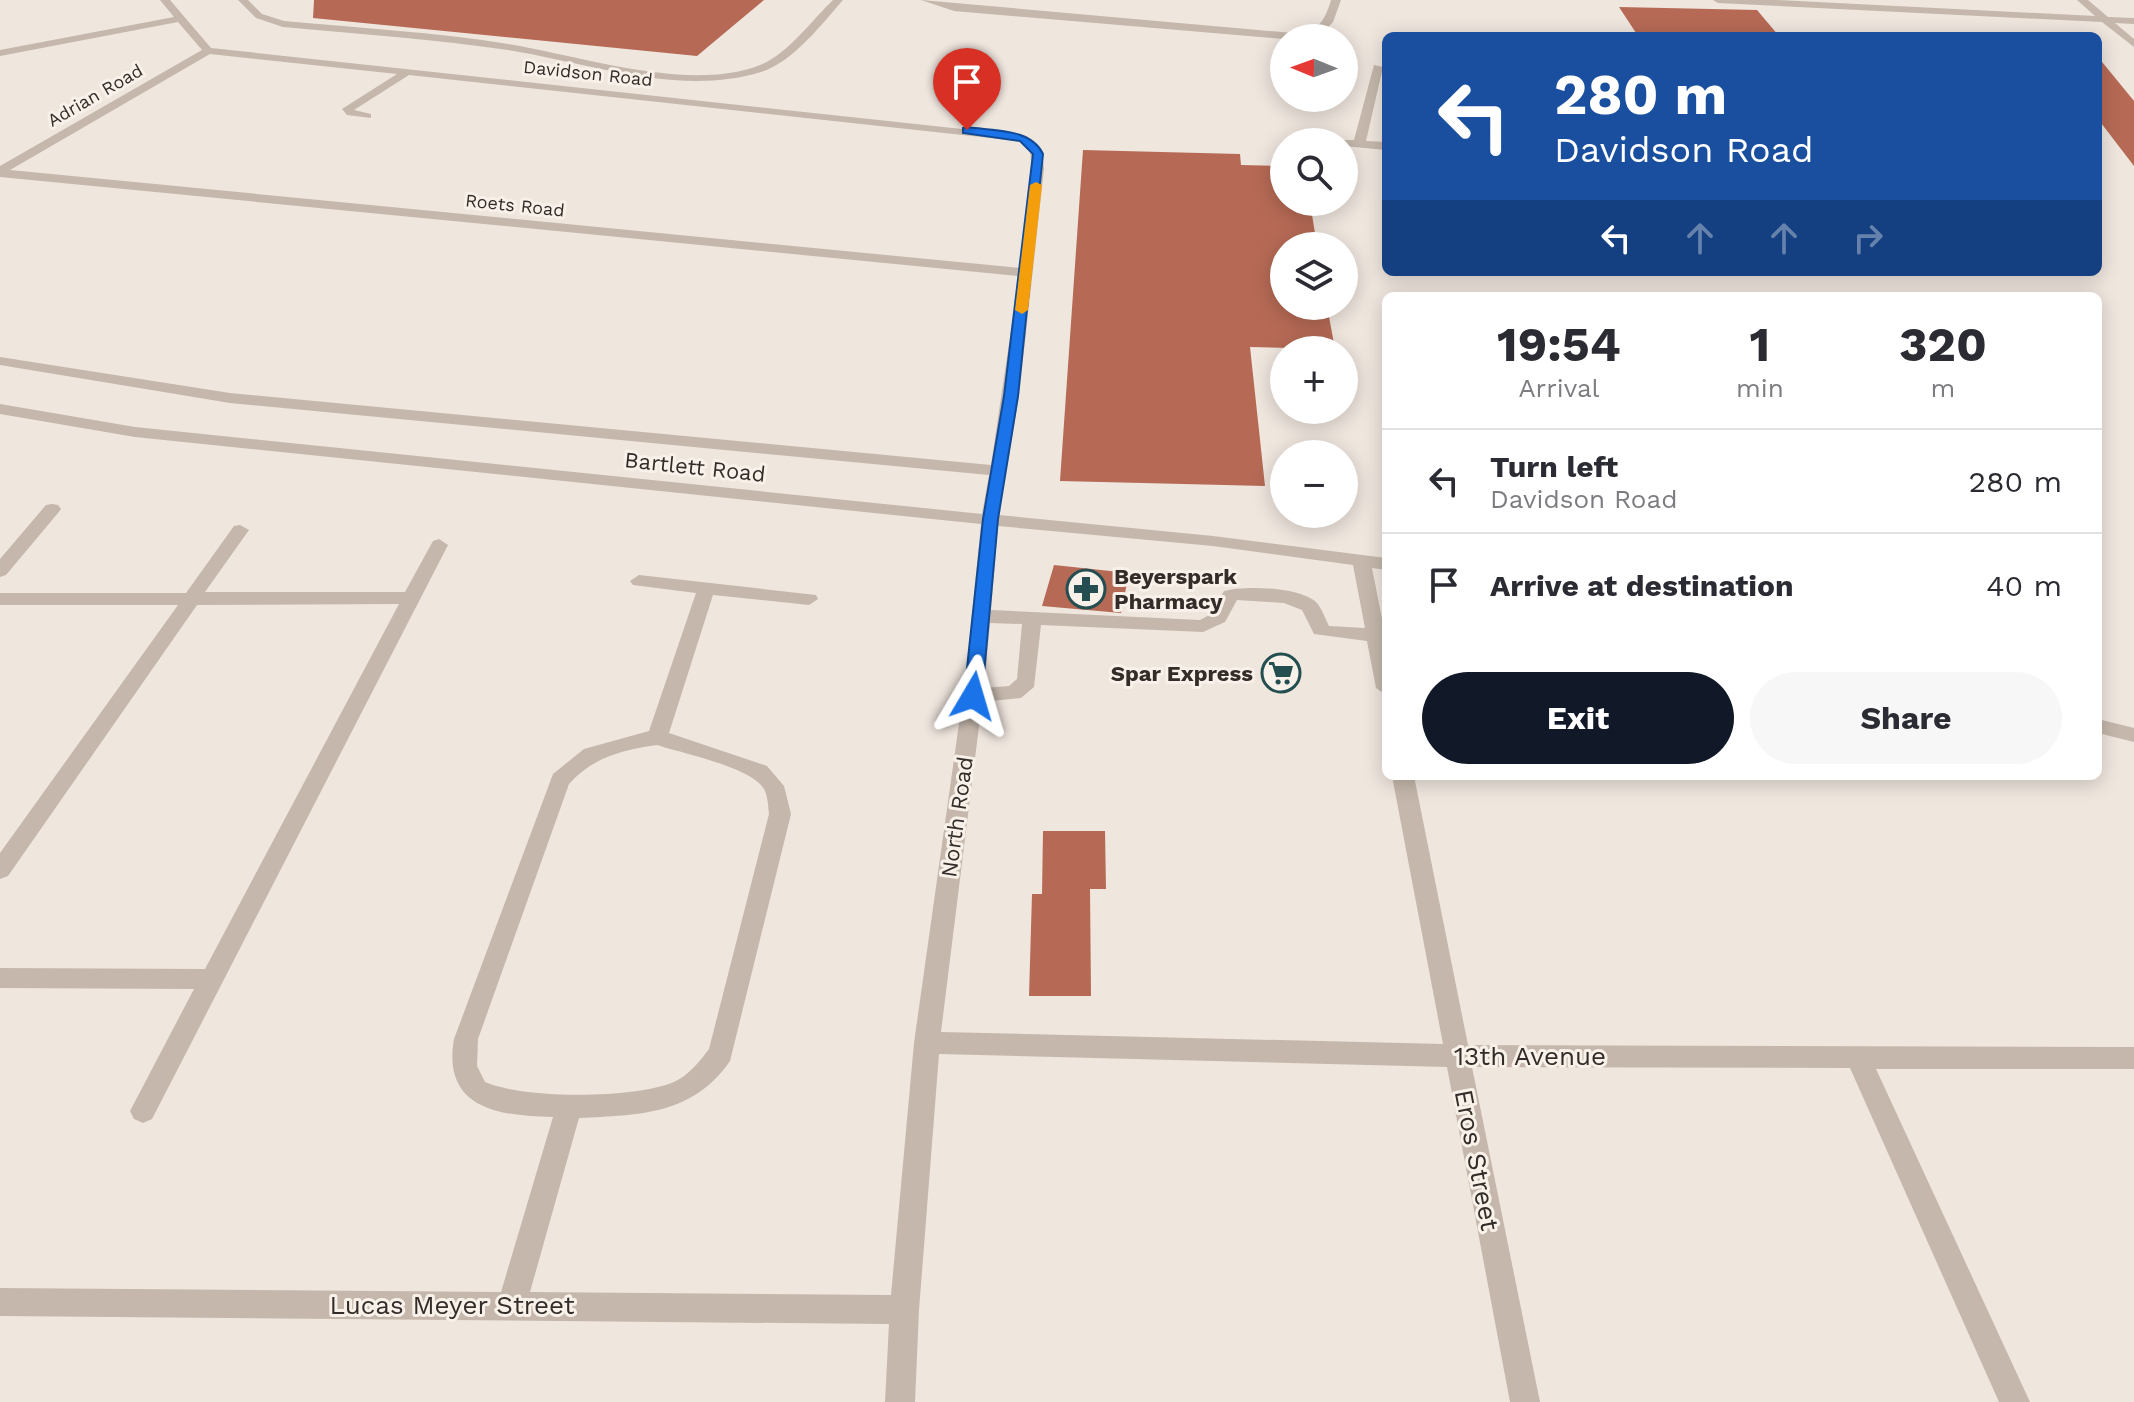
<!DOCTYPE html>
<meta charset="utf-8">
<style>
:root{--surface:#fff;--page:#f7f7f7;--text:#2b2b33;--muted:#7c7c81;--line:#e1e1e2;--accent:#111827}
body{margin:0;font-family:"Work Sans",sans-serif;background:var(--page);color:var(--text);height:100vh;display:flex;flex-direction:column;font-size:30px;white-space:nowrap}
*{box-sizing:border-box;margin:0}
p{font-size:26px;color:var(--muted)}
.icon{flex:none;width:44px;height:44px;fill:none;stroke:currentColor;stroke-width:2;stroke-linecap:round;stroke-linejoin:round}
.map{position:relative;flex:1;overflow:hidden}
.panel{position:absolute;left:1382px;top:292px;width:720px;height:488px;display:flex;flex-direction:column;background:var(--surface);border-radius:12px;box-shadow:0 4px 20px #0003}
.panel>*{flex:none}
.top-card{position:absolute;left:1382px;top:32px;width:720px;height:244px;border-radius:12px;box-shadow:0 4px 20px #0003;background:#1a4fa0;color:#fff;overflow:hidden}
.needle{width:52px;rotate:271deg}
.controls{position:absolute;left:1270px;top:24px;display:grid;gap:16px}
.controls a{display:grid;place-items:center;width:88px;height:88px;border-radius:50%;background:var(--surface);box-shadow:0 4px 20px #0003;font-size:40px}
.pin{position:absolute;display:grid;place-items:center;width:68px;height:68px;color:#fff;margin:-82px -34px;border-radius:50% 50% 50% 0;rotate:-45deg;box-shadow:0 0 8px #0007}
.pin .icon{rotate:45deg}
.me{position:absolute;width:88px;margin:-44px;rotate:7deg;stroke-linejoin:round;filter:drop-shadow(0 0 6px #0008)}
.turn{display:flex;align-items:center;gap:28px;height:168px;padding:0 40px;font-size:36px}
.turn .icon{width:104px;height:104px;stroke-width:2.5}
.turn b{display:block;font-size:56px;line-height:68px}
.lanes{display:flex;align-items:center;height:76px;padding:0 40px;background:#0003;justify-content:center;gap:40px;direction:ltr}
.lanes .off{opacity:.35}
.eta{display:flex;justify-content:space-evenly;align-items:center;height:136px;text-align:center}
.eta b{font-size:48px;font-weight:700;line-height:56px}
.cta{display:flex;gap:16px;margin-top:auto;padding:16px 40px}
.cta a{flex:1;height:92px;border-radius:48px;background:var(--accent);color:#fff;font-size:32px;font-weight:700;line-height:92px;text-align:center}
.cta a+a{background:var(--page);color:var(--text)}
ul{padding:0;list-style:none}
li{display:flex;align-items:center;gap:24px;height:104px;padding:0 40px;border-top:2px solid var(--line)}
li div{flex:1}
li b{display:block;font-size:30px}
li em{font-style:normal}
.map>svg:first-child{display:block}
.building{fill:#b66a55}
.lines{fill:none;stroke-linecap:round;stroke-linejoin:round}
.minor{fill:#c5b7ab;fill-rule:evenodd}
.route{fill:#1a73e8;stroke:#114b97;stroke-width:2}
.slow{fill:#f59e0b}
.labels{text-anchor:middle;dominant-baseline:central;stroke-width:6;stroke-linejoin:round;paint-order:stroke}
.far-street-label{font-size:18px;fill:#342c29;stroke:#f7f1e9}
.street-label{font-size:22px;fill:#342c29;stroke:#f7f1e9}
.poi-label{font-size:22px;font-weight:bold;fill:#342c29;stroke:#f7f1e9;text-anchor:start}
.near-street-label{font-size:26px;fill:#342c29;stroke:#f7f1e9}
</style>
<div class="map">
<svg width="2134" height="1402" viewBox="0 0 2134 1402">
<rect width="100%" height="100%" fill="#efe6de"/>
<path class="building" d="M314,0H764L697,56L313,18Z
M1619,7L1757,10L1779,36H1638Z
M2098,57L2134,101V166L2098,119Z
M1083,150L1240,154L1241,165L1284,166V202H1310L1317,246H1284V306H1327L1335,349L1250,347L1265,486L1060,481Z
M1054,565L1129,573L1121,613L1042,606Z
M1043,831H1105L1106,889H1090L1091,996H1029L1032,894H1042Z"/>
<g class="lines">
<path class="minor" d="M160,0H170L211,48L1027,136L1042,150L1044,169L1019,396L999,515L1213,536L1386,558V570L1372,568L1386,639V695L1376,688L1367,641L1314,634L1302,610L1284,603L1237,600L1225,622L1203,632L1041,625L1034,687L1021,698L982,702L941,1032L1443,1044L1392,776H1414L1468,1045L2134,1047V1069H1876L2030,1402H1999L1850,1068L1472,1067L1540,1402H1510L1447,1067L939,1054L919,1310L915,1402H885L889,1324L0,1316V1288L501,1292L553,1117C498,1116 442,1108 454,1039L553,774L584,749L649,731L696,593L633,585L630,581L639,575L816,595L818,599L809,605L713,595L669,733L767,766L784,786L791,814L730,1061C693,1115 639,1115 579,1118L530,1292L891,1295L914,1043L966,674L981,524L135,437L0,414V404L135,427L982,514L989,475L230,403L0,365V357L230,393L991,465L1019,276L0,177V166L202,50L178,22L0,56V50L174,17ZM210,54L397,74L342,109L347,115L371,118V114L354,110L409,75L1019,141L1030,151L1032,169L1020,268L10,170ZM998,526L1213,546L1353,565L1365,628L1329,626C1325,618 1322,609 1317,603C1302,587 1245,585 1224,591L1211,614L1200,620L991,610ZM990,623L1022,624L1017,679L1009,686L984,688ZM657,745C681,753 751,767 764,789C768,796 768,806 769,814L709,1049C700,1061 688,1076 674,1082C634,1099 524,1099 485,1082L477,1066L478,1039L569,784C593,757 623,750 657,745Z
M238,0H248L262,14L284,21C359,28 434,32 508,44C582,56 683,91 755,67C786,57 810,22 833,0H843C822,24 793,62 761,72C680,97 589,63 508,50C433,39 358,34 283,27L256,18Z
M921,0L1293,33C1318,32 1324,23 1331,0H1341L1333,22L1322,34L1284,39L954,11Z
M1713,0H1776L2095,16L2077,0H2088L2108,17L2134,18V24L2115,23L2134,39V47L2102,22L1718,3Z
M1374,65L1383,67L1366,141L1386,142V150L1344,146V142H1338L1340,140H1354Z
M52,504L58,505L61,509L58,513L6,575L0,577V559L46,505Z
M240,525L249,530L205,592H405L433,541L439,539L448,545L152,1119L143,1123L134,1119L130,1111L194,989L0,988V968L205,969L399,604L197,605L8,876L0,879V853L178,605H0V593H186L234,526Z
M2098,719L2134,728V742L2098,733Z"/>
</g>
<path class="route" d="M967,127C993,131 1031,128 1043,154L1018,396L998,519L982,696L973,703L964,696L983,519L1004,396L1033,154L1020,141L963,133V128Z"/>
<path class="slow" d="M1036,182L1042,185L1028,310L1022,314L1015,310L1030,185Z"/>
<defs>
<g id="pharmacy-ring" transform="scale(2)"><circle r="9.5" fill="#f7f1e9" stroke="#244e50" stroke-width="1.5"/><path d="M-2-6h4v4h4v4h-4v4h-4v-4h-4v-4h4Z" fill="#244e50"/></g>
<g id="supermarket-ring" transform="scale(2)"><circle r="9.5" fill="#f7f1e9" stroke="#244e50" stroke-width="1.5"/><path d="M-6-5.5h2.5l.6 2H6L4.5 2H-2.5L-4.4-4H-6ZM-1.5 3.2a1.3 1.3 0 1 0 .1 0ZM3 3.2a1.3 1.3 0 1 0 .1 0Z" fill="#244e50"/></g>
</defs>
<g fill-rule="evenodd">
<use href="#pharmacy-ring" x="1086" y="589"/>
<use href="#supermarket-ring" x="1281" y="673"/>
</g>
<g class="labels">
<g class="far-street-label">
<text transform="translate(588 73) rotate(6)">Davidson Road</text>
<text transform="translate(95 95) rotate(-30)">Adrian Road</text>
<text transform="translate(515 205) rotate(6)">Roets Road</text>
</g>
<g class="street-label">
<text transform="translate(695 467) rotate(6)">Bartlett Road</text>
<text transform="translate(957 817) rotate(-82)">North Road</text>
</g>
<g class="poi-label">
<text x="1114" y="576">Beyerspark<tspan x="1114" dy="25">Pharmacy</tspan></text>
<text x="1253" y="673" text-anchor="end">Spar Express</text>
</g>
<g class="near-street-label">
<text x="1530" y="1056">13th Avenue</text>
<text transform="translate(1477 1160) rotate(79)">Eros Street</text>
<text x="452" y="1305">Lucas Meyer Street</text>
</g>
</g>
</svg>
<div class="controls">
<a><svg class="needle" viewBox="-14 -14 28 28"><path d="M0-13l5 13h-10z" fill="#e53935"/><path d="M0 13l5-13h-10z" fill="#7c7c81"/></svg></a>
<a><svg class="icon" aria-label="search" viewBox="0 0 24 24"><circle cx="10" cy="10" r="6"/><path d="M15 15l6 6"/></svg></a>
<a><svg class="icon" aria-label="layers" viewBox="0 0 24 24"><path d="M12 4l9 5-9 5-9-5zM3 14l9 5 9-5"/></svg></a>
<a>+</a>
<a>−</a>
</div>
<div class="pin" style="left:967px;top:130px;background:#d93025"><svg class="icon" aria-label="arrive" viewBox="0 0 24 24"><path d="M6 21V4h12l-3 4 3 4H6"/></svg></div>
<svg class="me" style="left:973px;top:696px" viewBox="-20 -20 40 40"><path d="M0-17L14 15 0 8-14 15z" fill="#1a73e8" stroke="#fff" stroke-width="4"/></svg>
<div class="top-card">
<div class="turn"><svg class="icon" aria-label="left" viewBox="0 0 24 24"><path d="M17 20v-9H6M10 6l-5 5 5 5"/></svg><div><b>280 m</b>Davidson Road</div></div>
<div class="lanes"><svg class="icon" aria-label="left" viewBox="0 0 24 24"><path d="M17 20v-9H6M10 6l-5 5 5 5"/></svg><svg class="icon off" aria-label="ahead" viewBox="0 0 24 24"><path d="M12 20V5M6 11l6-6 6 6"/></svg><svg class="icon off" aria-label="ahead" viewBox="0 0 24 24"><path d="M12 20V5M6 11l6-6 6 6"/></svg><svg class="icon off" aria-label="right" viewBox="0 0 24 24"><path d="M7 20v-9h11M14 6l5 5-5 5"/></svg></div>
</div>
<section class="panel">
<div class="eta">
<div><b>19:54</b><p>Arrival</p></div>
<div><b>1</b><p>min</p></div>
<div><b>320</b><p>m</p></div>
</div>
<ul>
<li><svg class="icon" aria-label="left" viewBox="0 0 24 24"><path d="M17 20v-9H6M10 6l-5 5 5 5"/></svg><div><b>Turn left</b><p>Davidson Road</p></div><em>280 m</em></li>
<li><svg class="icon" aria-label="arrive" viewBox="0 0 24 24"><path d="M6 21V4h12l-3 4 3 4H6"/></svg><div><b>Arrive at destination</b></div><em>40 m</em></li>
</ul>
<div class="cta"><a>Exit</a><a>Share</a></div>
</section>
</div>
